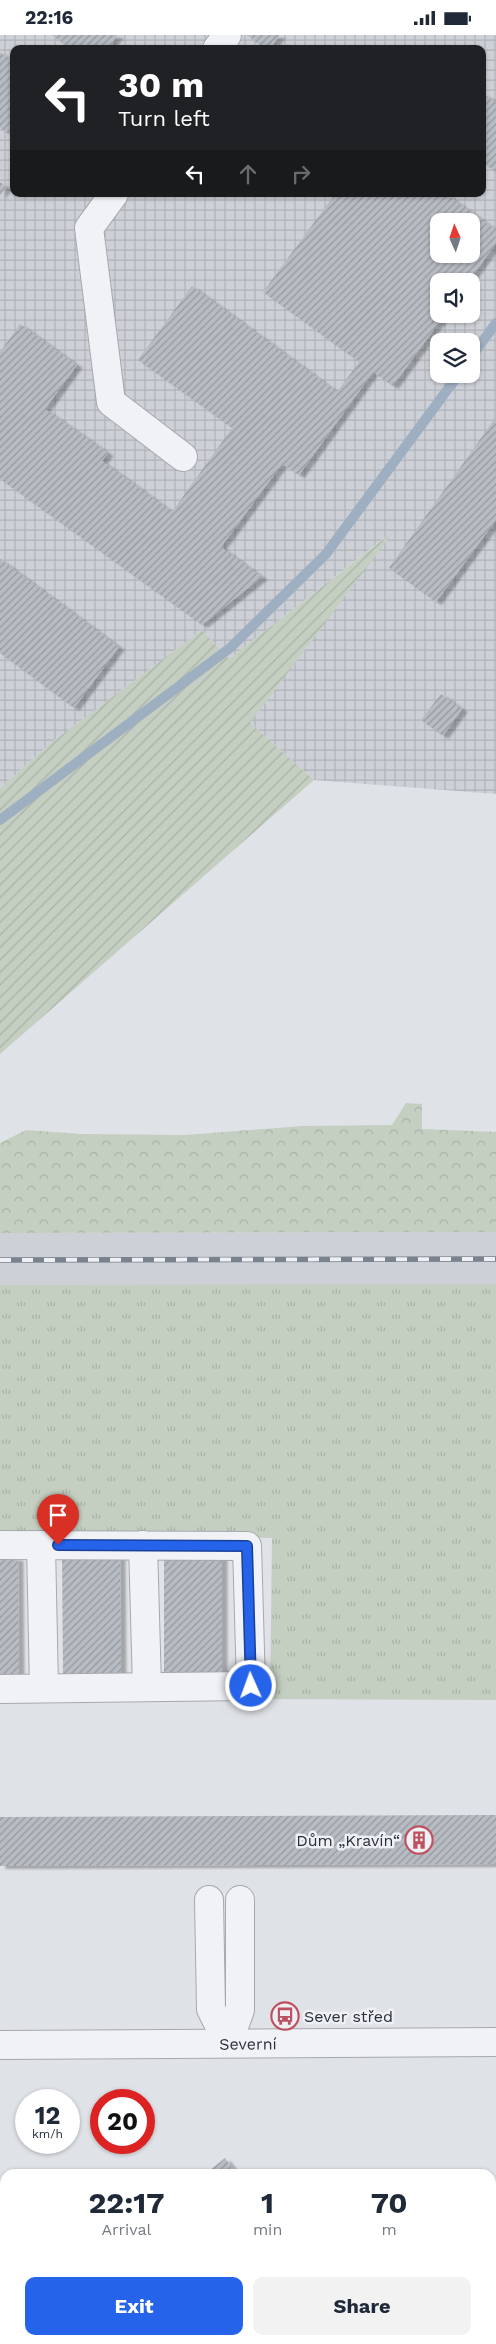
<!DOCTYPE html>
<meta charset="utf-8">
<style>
:root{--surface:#fff;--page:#f2f2f3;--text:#1f2937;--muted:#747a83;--accent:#2563eb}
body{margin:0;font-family:"Work Sans",sans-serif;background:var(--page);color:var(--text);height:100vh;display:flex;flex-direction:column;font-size:19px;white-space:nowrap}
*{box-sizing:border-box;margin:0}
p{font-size:16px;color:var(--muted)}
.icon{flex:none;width:28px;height:28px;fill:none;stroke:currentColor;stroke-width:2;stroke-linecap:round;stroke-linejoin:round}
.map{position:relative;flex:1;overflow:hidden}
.panel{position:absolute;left:0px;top:2134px;width:496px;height:176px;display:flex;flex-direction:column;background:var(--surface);border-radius:15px 15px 0 0;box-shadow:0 1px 4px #0004}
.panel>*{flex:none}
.hud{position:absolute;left:10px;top:10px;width:476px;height:152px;border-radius:10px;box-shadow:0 1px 4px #0004;background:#202124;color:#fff;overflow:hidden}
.needle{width:32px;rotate:357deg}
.controls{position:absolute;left:430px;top:178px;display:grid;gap:10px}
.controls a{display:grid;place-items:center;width:50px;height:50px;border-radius:10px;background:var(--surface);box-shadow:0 1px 4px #0004;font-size:25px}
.speed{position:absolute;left:15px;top:2054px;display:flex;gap:10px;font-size:25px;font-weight:700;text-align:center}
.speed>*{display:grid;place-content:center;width:65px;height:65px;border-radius:50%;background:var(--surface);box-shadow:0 1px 4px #0004;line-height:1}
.speed small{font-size:12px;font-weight:400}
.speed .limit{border:8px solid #d22;background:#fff;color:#111}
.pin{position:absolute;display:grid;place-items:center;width:42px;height:42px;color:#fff;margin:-51px -21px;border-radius:50% 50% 50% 0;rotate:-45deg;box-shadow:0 0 5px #0007}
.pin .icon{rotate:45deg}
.me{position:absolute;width:55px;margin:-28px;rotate:358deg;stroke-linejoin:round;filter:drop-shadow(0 0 4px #0008)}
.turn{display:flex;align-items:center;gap:18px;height:105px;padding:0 25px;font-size:22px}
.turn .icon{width:65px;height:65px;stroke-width:2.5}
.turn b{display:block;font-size:35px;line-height:42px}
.lanes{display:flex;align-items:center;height:48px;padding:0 25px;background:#0003;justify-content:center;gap:25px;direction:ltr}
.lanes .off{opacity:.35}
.eta{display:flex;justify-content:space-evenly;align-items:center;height:85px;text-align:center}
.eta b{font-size:30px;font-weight:700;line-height:35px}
.primary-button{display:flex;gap:10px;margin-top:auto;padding:10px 25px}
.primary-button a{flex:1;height:58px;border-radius:10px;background:var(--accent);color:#fff;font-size:20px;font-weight:700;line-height:58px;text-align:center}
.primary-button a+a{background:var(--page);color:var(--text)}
.status{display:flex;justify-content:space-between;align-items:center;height:35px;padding:0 25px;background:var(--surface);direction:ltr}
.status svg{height:14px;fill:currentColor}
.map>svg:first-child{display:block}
.built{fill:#cdd1d7}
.industrial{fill:url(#industrial-grid);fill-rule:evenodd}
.grass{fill:url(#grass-tufts)}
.forest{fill:url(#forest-crowns)}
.garden{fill:url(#garden-furrows)}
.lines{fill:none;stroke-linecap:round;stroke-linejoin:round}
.stream{stroke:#9eafc2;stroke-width:10}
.building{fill:url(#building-hatch);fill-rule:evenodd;filter:url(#shadow)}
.minor-casing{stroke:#a5a9af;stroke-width:30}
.minor{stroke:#f1f2f5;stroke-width:28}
.rail-casing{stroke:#7a828e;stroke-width:5.5}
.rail{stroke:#eef0f4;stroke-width:4;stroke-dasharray:11;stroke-linecap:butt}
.route-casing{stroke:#184099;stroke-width:12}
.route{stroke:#2563eb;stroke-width:9}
.labels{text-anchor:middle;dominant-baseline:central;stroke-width:5;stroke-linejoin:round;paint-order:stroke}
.poi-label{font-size:16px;fill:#2a303b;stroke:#eef0f4;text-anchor:end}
.street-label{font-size:16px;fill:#2a303b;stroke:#eef0f4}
</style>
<div class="status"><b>22:16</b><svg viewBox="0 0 49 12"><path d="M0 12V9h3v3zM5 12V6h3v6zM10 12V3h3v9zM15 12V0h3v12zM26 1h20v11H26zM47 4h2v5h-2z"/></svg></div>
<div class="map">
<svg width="496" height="2309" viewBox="0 0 496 2309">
<defs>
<pattern id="industrial-grid" width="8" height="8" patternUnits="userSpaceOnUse" patternTransform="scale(1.25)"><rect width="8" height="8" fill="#cdd1d7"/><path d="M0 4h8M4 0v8" fill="none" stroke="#b0b4b9"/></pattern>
<pattern id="grass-tufts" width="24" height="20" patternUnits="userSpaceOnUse" patternTransform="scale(1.25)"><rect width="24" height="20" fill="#c4cfc1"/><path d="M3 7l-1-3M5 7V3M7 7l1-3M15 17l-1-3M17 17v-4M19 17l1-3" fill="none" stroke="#a9b2a7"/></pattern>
<pattern id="forest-crowns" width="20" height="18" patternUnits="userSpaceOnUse" patternTransform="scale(1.25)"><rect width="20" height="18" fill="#c4cfc1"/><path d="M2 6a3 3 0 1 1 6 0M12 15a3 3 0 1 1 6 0" fill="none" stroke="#a9b2a7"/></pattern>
<pattern id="garden-furrows" width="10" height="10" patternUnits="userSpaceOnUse" patternTransform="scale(1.25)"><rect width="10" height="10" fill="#c4cfc1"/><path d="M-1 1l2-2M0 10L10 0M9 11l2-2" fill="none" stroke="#a9b2a7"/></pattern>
<pattern id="building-hatch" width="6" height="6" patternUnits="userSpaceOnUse" patternTransform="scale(1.25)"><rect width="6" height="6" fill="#b7bbc2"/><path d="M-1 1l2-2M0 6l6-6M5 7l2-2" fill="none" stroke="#95989f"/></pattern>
<filter id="shadow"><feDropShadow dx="5.5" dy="3" stdDeviation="1" flood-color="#0004"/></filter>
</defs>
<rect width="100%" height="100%" fill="#dfe2e6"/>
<path class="built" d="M496,1197V1251L0,1252V1198Z"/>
<path class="industrial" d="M0,0H496V759L314,745L250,688L392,497L229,624L202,595L52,707L0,753ZM14,14H482V159H14ZM439,186H471V219H439ZM439,246H471V279H439ZM439,306H471V339H439Z"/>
<path class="grass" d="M496,1249V1665L270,1664L272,1503L0,1498V1250Z"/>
<path class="forest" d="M406,1068L422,1069V1094L496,1097V1197L0,1198V1108L26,1095L81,1099L185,1100L302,1091L392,1090Z"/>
<path class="garden" d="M394,496L250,688L314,745L0,1019V753L52,707L202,595L229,624Z"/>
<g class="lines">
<path class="stream" d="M471,322L496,288
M0,785L230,613L326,519L459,339"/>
</g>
<path class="building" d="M52,0H118L108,14H70Z
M247,0H280L270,14H265Z
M0,17L14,27V103L0,93Z
M482,58L496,67V137L482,127Z
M0,147L6,152L0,161Z
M335,159H446L496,195V208L469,246H439V279H445L393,351L373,337L299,440L282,429L221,512L262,542L202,590L0,444V317L20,289L77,330L45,374L108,418L102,426L172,477L232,393L138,325L192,251L337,357L359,327L263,257ZM439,186H471V219H439Z
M496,382V485L436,567L389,533Z
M0,524L119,612L74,673L0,618Z
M441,659L462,674L443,701L421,685Z
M222,1520V1640H164V1521Z
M0,1521L18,1523L19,1641H0Z
M62,1521H120L121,1640L63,1641Z
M496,1780V1829L0,1831V1782Z
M225,2123L237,2139H205Z
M496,2154V2216L491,2220V2158Z
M14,2305H76L71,2309H17Z
M324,2305H383L377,2309H327Z"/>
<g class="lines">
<g class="minor-casing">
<g id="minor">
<path d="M217,14L227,0"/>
<path d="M114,159L89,193L111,367L183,422"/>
<path d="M0,1510L247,1511L251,1651L0,1654"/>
<path d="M41,1510L44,1653"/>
<path d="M143,1510L147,1652"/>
<path d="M209,1865L211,1974L228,2008"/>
<path d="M228,2008L240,1975V1865"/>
<path id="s1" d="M0,2010L496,2007"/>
</g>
</g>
<use href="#minor" class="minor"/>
<g class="rail-casing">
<path id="rail" d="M0,1225L496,1224"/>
</g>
<use href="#rail" class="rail"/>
</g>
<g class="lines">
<g class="route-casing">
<path id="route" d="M58,1510L247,1511L251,1651"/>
</g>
<use href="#route" class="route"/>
</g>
<defs>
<g id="building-ring" transform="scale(1.4375)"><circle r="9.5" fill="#eef0f4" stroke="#bd5162" stroke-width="1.5"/><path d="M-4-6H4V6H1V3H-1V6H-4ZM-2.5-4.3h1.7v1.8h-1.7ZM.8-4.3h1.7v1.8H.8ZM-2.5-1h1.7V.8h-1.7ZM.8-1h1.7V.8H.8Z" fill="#bd5162"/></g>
<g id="bus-ring" transform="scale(1.4375)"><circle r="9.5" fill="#eef0f4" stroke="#bd5162" stroke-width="1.5"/><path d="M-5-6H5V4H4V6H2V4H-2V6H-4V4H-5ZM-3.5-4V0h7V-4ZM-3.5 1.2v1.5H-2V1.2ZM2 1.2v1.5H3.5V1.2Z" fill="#bd5162"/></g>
</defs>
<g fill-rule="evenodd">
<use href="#building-ring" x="419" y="1805"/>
<use href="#bus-ring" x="285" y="1981"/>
</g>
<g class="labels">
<g class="poi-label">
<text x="400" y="1805">Dům „Kravín“</text>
<text x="304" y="1981" text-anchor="start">Sever střed</text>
</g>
<g class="street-label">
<text stroke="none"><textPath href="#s1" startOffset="248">Severní</textPath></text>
</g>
</g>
</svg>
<div class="controls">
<a><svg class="needle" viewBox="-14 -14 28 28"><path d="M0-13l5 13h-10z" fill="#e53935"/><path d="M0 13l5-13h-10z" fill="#747a83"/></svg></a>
<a><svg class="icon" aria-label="sound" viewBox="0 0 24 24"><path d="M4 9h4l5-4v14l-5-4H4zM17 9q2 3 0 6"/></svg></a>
<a><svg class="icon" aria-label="layers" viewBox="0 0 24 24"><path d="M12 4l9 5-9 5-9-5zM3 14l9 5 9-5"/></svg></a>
</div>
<div class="speed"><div>12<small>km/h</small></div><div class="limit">20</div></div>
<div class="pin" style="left:58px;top:1510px;background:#d93025"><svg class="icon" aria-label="arrive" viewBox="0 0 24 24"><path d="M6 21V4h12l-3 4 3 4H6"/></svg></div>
<svg class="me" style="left:251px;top:1651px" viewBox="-20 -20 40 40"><circle r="17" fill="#2563eb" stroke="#fff" stroke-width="3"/><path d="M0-11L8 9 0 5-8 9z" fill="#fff"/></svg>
<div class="hud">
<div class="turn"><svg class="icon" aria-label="left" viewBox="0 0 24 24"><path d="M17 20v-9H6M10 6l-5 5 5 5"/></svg><div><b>30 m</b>Turn left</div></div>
<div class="lanes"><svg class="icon" aria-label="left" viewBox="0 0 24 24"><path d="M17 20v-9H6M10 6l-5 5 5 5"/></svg><svg class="icon off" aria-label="ahead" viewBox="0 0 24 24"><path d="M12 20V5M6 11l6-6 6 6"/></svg><svg class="icon off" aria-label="right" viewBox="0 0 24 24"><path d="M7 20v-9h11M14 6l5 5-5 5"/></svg></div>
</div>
<section class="panel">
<div class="eta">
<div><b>22:17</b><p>Arrival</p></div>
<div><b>1</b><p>min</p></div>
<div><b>70</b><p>m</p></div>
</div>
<div class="primary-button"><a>Exit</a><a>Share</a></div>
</section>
</div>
